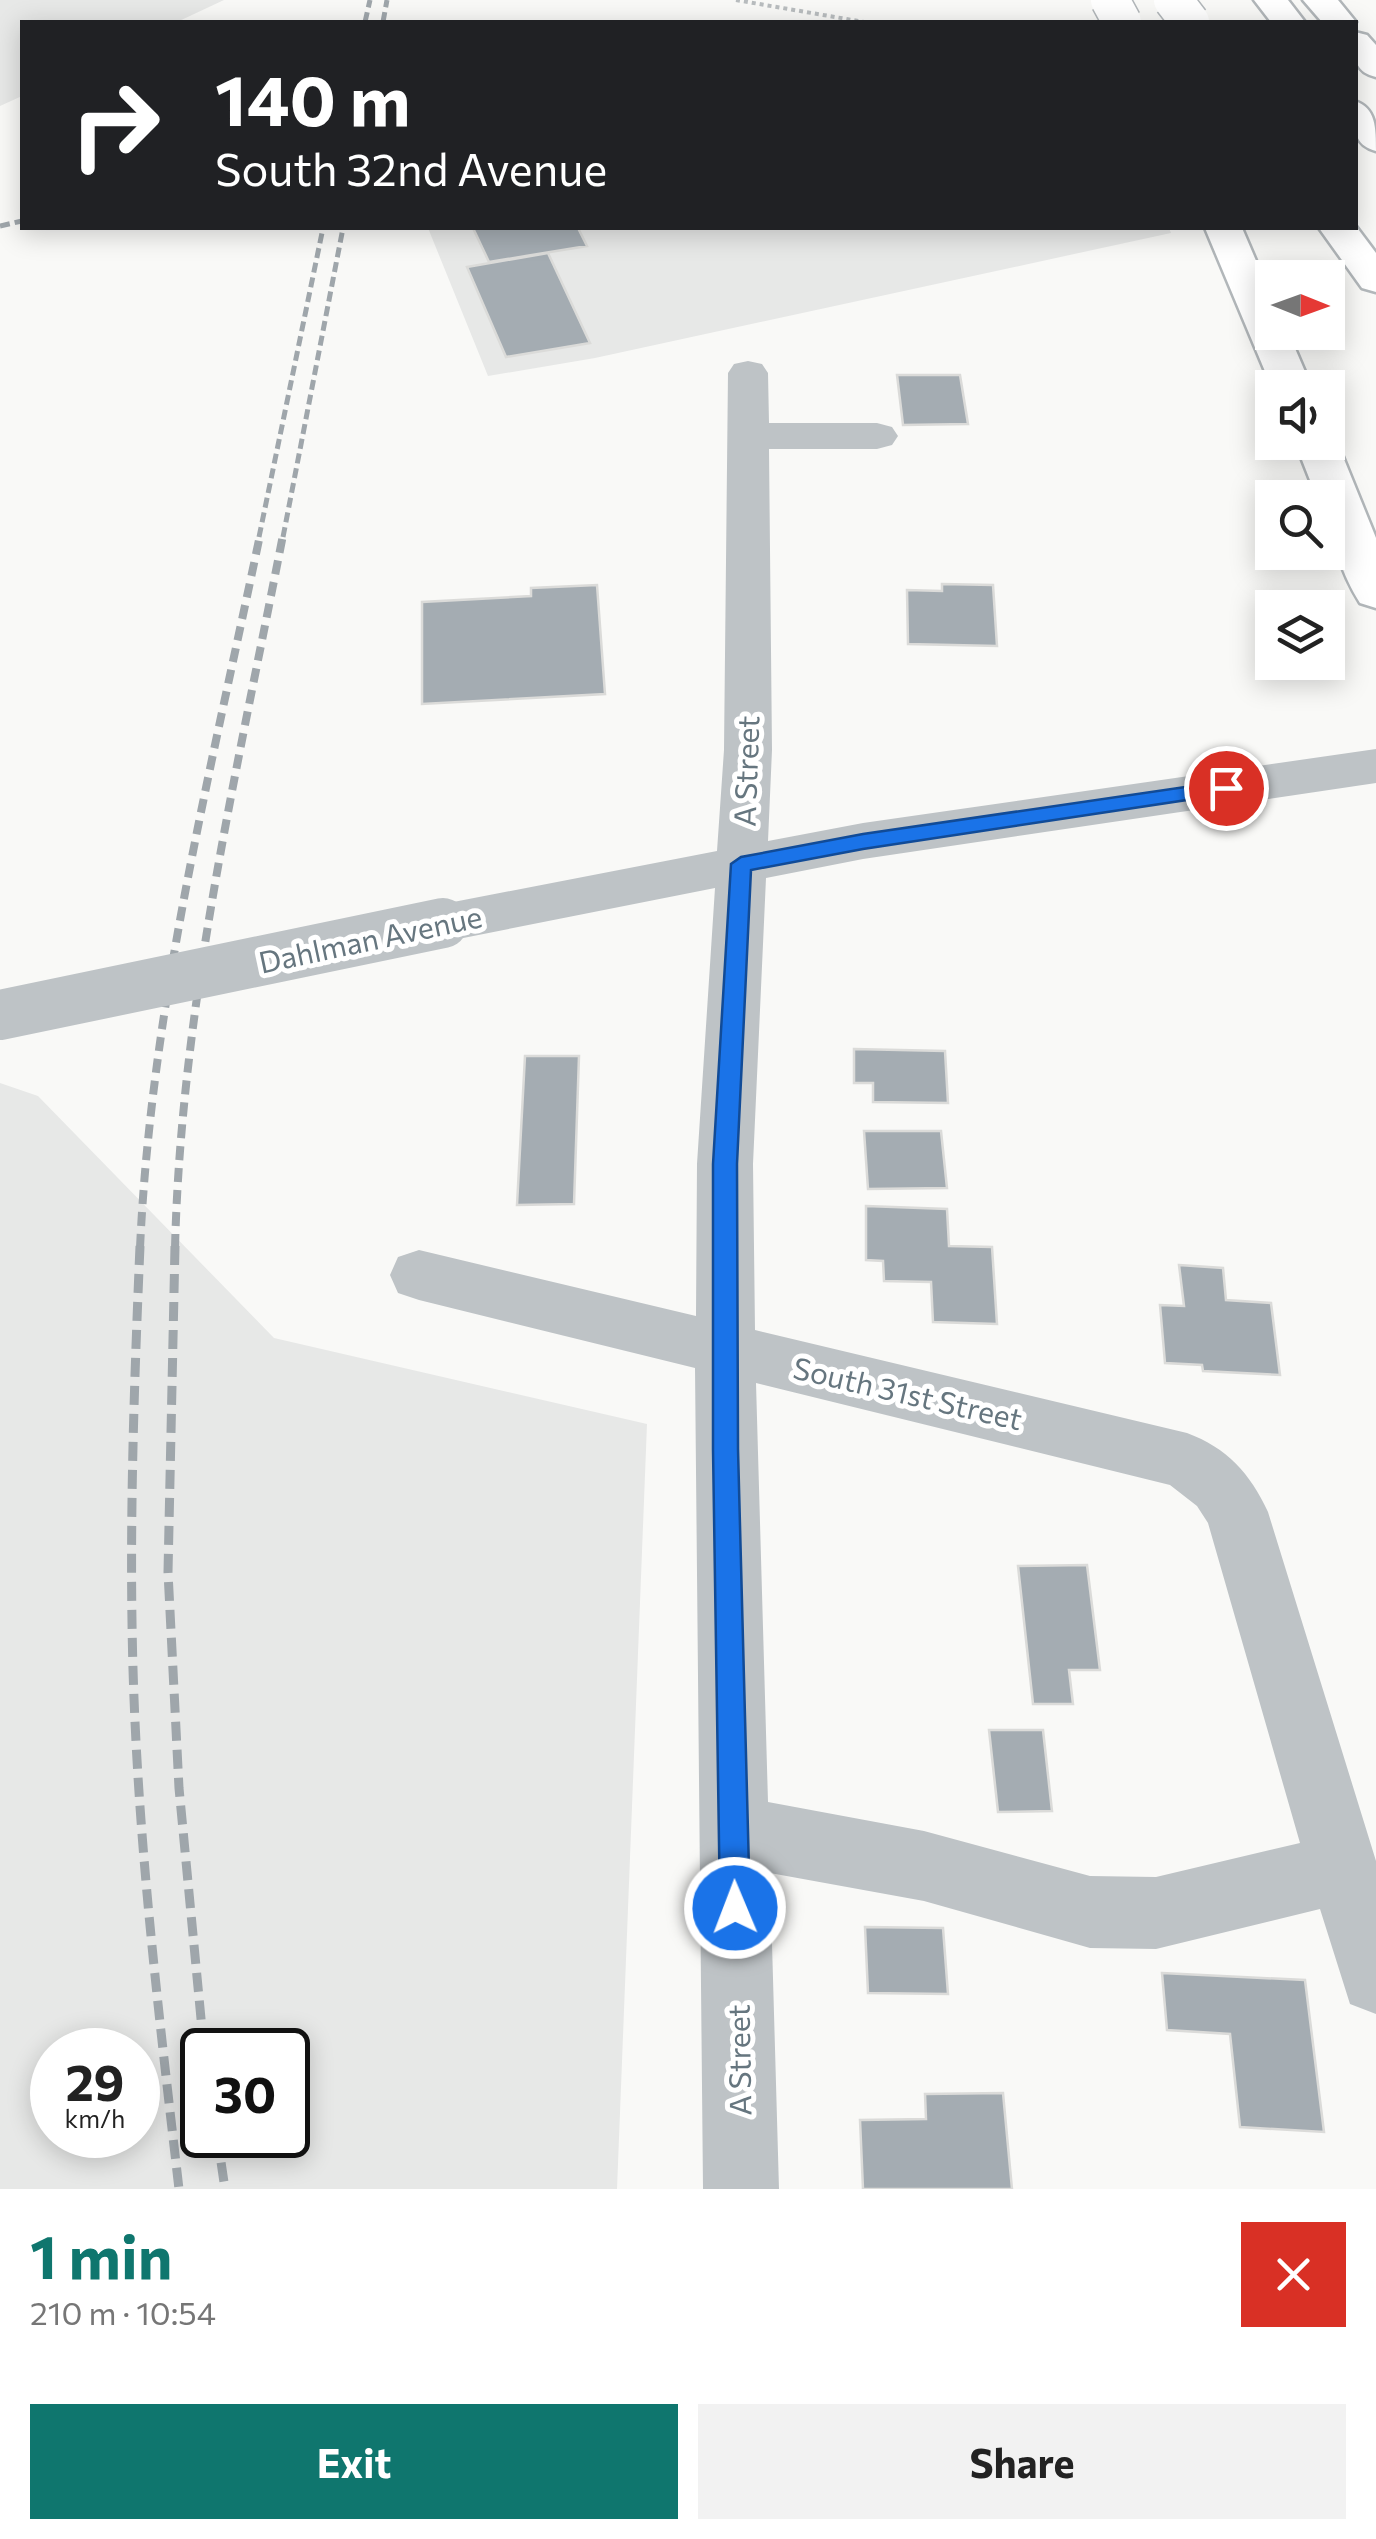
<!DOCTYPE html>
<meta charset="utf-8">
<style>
:root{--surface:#fff;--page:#f2f2f2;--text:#222;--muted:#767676;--accent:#0f766e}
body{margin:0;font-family:Commissioner,sans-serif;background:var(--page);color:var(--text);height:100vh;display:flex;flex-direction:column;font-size:38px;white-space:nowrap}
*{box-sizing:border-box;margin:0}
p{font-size:32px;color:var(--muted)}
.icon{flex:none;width:55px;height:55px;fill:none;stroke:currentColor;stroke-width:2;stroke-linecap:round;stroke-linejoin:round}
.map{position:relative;height:2189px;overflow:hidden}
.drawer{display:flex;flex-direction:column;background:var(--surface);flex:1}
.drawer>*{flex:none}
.banner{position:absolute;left:20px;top:20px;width:1338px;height:210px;border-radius:0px;box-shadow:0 5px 25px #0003;background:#202124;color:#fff;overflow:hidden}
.needle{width:65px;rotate:91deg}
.controls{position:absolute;left:1255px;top:260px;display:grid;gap:20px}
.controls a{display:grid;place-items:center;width:90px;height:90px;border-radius:0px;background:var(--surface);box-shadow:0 5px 25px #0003;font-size:50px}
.speed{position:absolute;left:30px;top:2028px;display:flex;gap:20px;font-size:50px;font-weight:700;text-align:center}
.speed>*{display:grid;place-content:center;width:130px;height:130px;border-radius:50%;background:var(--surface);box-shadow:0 5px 25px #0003;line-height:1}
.speed small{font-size:25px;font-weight:400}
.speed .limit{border:5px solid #111;border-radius:15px;background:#fff;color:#111}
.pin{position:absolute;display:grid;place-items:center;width:85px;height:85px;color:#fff;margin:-42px;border:5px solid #fff;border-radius:50%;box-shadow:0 2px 10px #0007}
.me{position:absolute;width:110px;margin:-55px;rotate:359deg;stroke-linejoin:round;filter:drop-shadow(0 0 8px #0008)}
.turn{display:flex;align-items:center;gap:35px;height:210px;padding:0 30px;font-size:45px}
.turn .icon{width:130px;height:130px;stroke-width:2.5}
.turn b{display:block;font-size:70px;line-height:85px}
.round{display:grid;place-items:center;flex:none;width:105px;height:105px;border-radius:0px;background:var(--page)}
.head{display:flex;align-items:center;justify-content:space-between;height:170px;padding:0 30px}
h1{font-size:60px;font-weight:700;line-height:75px;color:var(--accent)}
.primary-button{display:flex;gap:20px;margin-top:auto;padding:20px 30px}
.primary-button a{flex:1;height:115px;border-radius:0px;background:var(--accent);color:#fff;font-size:40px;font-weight:700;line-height:115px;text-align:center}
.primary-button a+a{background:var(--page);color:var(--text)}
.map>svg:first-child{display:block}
.built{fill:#e7e8e7;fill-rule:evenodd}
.building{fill:#a4acb2;stroke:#dbdbd9;stroke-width:2.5}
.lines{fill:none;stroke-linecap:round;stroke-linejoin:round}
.highway-casing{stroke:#b2b7ba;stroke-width:5}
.path{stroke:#b9bdbf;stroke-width:4;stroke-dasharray:4 4;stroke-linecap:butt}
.minor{fill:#bec3c6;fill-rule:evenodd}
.highway{fill:#fff;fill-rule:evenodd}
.rail-far2{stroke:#9fa6ab;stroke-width:5;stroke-dasharray:10 5;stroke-linecap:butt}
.rail-far1{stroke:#9fa6ab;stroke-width:8;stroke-dasharray:14 8;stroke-linecap:butt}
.rail{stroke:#9fa6ab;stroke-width:9;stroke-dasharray:19 9;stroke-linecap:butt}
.highway-bridge-casing{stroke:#b2b7ba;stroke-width:41;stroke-linecap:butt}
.minor-bridge{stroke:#bec3c6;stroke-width:50}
.highway-bridge{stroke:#fff;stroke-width:38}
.route{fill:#1a73e8;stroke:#114b97;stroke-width:2.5}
.labels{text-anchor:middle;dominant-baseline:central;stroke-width:10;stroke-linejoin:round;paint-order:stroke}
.street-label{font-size:30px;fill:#66767f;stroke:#fff}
</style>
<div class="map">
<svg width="1376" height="2189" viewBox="0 0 1376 2189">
<rect width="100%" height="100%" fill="#f9f9f7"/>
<path class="built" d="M0,0H224L177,22H22V96L0,106Z
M428,228H1169L1171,233L595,358L488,376Z
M0,1083L38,1096L274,1338L647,1424L617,2189H0ZM52,2050H138V2135H52ZM202,2050H288V2135H202Z"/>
<path class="building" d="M473,228H578L587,246L489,262Z
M548,253L590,343L506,357L467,267Z
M897,375H960L968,424L903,425Z
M942,584L993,585L997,646L908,644L907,590L942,591Z
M597,585L605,694L422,704V602L531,596V588Z
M854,1049L945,1051L948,1103L873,1102V1083H854Z
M525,1056H579L574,1204L517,1205Z
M864,1131H941L947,1188L868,1189Z
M866,1206L947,1209L949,1246L992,1247L997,1324L933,1322L931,1282L884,1281L883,1261L866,1260Z
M1179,1265L1223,1268L1226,1300L1271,1303L1280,1375L1203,1371L1202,1365L1165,1363L1160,1305L1184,1306Z
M1087,1565L1100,1670H1069L1073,1704H1033L1018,1566Z
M989,1730H1043L1052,1811L998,1812Z
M865,1927L943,1928L948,1994L868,1993Z
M1162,1973L1305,1980L1324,2132L1240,2127L1230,2034L1167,2030Z
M1003,2093L1012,2189H863L860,2120L926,2119L925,2094Z"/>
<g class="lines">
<g class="highway-casing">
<path id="highway" d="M1254,0H1288L1305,22H1271Z
M1303,0H1338L1356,22H1322Z
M1355,32L1367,35L1376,45V77C1351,71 1355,54 1355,32Z
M1355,101C1376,108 1376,128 1376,151C1350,144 1355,124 1355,101Z
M1355,225L1376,253V292L1362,288L1319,228Z
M1205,228H1242L1272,298V332H1288L1312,388H1272Z
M1328,432L1337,442L1376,538V608L1360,603C1341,573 1328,533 1328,498H1317L1295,442H1328Z"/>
</g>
<path class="path" d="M736,0L864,22"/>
<path class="minor" d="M748,361L762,364L768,373L769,423H877L892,427L898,436L892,445L877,449H769L772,750L768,841L863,823L1376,749V783L863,859L766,878L753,1164L755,1330L1187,1433C1227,1448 1250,1473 1268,1512L1376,1861V2014L1350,2004L1320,1909L1156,1949L1090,1948L924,1901L770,1873L779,2189H703L695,1368L419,1300L398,1293L390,1275L398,1257L419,1250L696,1316L697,1164L715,888L443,942L425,937L417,923L425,909L443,904L717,851L724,750L728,373L734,364ZM756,1383L1170,1485L1197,1506L1208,1523L1300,1843L1156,1877L1090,1876L924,1831L768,1802Z"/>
<use href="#highway" class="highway"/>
<path class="rail-far2" d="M365,22L370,0
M383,22L387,0
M0,226L22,221
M259,537L323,228
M283,537L343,228"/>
<path class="rail-far1" d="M140,1248C151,1007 211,770 260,535
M175,1248C181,1007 237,771 283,535"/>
<path class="rail" d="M140,1246C134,1387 129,1528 133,1669C138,1843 159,2016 179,2189
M175,1246L168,1572L179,1788L204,2050
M217,2135L225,2189"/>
<g class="highway-bridge-casing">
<path id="highway-bridge" d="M1110,0L1122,22
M1173,0L1190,22"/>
</g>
<path class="minor-bridge" d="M0,1015L443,923"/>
<use href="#highway-bridge" class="highway-bridge"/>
</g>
<path class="route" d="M1226,781L1236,788L1233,793L863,849L751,870L737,1164L738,1449L750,1908L746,1918L735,1923L725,1918L720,1908L713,1449V1164L731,864L741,857L863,834Z"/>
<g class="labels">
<g class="street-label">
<text transform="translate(745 771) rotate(-88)">A Street</text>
<text transform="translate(370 938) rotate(-12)">Dahlman Avenue</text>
<text transform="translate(908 1392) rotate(13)">South 31st Street</text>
<text transform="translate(738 2060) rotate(-91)">A Street</text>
</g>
</g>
</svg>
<div class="controls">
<a><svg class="needle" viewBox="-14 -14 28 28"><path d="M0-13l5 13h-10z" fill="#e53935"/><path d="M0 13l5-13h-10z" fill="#767676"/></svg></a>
<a><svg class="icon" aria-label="sound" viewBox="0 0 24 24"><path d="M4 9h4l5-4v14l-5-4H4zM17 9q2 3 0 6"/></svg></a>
<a><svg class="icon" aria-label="search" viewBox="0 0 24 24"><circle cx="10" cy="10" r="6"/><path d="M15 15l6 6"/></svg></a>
<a><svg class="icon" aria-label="layers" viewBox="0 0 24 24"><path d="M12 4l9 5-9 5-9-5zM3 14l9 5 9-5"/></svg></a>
</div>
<div class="speed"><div>29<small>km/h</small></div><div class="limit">30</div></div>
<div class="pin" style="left:1226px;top:788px;background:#d93025"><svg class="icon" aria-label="arrive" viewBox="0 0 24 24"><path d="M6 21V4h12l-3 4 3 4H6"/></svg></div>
<svg class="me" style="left:735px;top:1908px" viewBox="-20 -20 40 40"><circle r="17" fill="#1a73e8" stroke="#fff" stroke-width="3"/><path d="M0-11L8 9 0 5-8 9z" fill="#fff"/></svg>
<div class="banner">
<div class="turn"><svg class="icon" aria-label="right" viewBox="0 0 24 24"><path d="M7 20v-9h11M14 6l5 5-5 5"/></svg><div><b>140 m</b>South 32nd Avenue</div></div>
</div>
</div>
<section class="drawer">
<div class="head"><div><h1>1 min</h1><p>210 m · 10:54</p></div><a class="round" style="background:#d93025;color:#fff"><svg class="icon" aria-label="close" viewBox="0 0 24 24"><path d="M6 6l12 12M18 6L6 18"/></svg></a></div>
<div class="primary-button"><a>Exit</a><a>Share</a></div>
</section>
